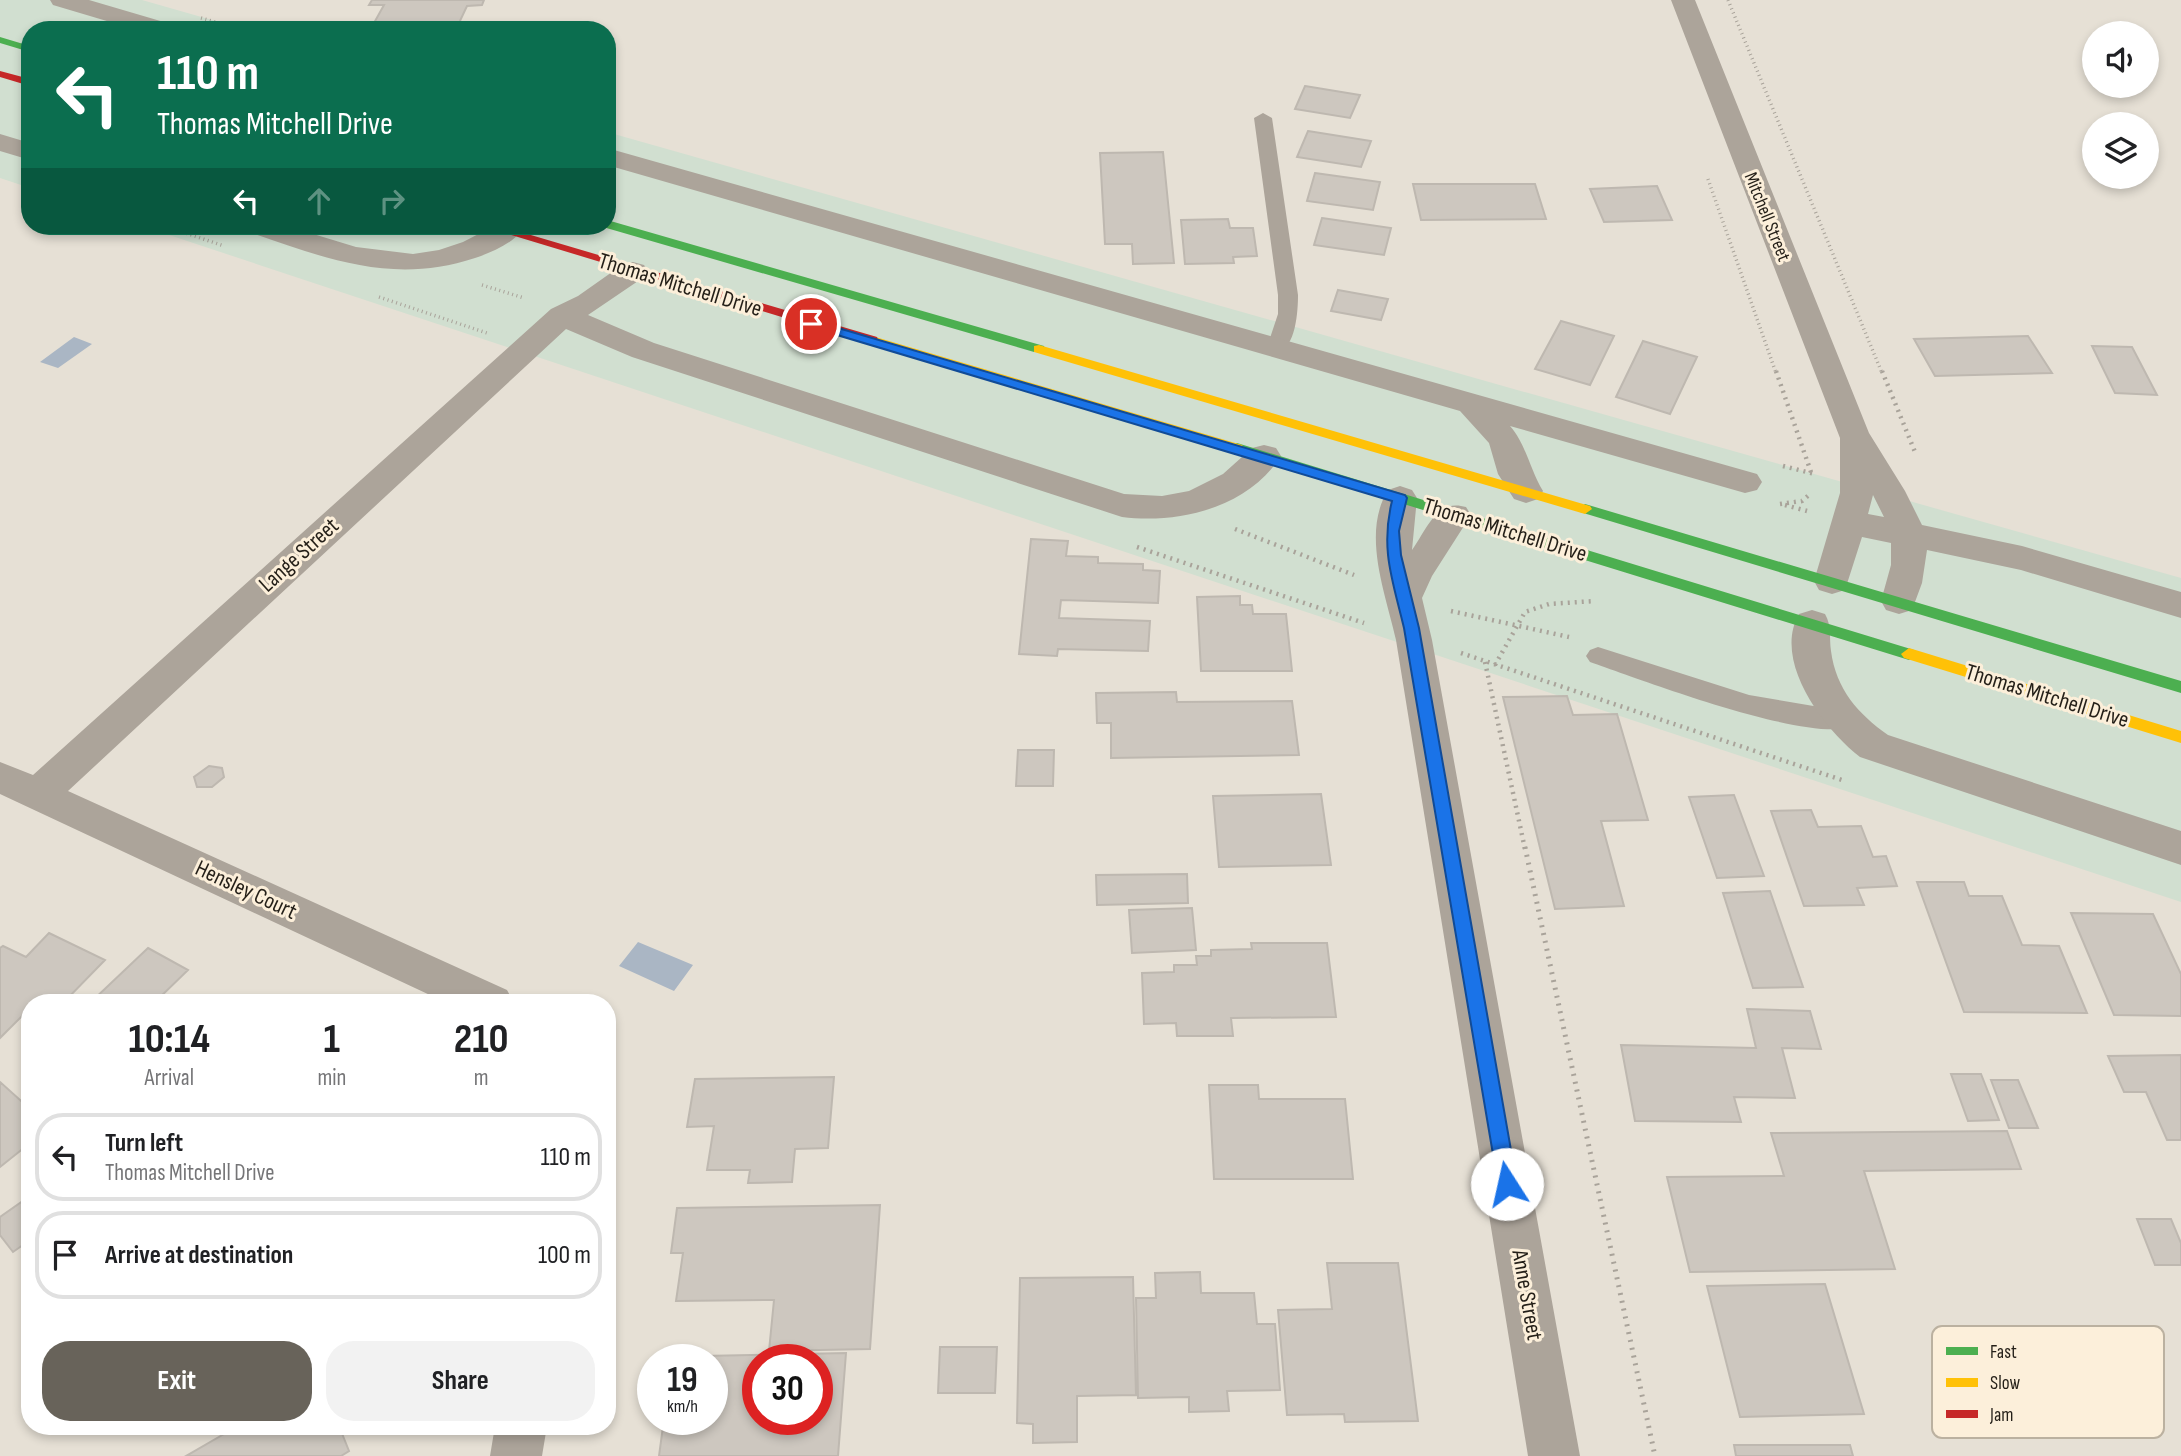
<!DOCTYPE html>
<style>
:root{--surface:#fff;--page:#f2f2f2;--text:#202124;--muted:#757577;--line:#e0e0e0;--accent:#68635a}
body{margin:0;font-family:"Sofia Sans Condensed",sans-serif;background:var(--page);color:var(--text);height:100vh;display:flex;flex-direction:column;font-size:26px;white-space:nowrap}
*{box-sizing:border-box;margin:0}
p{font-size:23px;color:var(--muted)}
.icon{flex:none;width:38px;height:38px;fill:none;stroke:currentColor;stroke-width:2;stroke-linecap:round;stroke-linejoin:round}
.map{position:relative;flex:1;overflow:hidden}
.details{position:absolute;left:21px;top:994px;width:595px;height:441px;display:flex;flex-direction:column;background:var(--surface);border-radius:28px;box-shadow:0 4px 10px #0003}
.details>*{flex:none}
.top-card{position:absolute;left:21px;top:21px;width:595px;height:214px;border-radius:28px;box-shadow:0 4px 10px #0003;background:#0b6e4f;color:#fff;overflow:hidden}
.buttons{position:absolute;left:2082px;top:21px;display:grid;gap:14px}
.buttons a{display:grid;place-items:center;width:77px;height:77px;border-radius:50%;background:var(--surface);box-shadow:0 4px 10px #0003;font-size:35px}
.speed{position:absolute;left:637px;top:1344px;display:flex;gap:14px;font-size:35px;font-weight:700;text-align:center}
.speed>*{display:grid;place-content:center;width:91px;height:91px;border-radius:50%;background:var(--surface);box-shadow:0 4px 10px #0003;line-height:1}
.speed small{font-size:18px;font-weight:400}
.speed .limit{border:10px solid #d22;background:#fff;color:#111}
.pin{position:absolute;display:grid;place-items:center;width:60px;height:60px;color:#fff;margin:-30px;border:4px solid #fff;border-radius:50%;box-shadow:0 2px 7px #0007}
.me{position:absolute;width:77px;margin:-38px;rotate:350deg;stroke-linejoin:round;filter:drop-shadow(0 0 5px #0008)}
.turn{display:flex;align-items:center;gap:24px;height:147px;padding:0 21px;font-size:32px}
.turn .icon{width:91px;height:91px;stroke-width:2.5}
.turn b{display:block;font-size:49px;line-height:60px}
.lanes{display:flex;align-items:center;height:66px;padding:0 21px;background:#0003;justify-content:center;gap:35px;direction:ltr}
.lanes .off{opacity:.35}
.eta{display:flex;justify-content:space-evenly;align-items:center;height:119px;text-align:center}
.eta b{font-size:42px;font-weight:700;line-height:49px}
.button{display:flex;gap:14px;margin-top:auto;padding:14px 21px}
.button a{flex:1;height:80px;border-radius:28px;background:var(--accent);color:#fff;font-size:28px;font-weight:700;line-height:80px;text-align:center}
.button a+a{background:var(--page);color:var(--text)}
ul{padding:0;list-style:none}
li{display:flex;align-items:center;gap:21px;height:88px;margin:0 14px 10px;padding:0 7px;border:4px solid var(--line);border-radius:28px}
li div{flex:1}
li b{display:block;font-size:26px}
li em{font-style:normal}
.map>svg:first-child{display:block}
.green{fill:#d1dfd0}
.water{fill:#aab6c4}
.building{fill:#cdc7bf;stroke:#beb8b0;stroke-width:2;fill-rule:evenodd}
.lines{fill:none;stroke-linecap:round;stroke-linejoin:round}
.path-far2{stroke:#a9a39a;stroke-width:3.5;stroke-dasharray:1 3.5;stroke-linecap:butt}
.path-far1{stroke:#a9a39a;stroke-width:4.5;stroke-dasharray:2 5;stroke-linecap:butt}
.path{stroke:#a9a39a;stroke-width:5;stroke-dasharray:2 6;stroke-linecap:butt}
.lane{fill:#aca49a;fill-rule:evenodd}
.street{fill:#aca49a;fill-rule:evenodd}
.fast{fill:#4caf50;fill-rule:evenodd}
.slow{fill:#ffc107;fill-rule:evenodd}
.jam{fill:#c62828;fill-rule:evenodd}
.route{fill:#1a73e8;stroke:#114b97;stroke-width:2}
.labels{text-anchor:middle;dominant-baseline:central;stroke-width:6;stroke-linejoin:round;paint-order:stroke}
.far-street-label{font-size:19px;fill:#241f18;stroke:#fcefda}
.street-label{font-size:23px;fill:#241f18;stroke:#fcefda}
.key{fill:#fcefda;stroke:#bbb1a0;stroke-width:2}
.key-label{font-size:19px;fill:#241f18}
</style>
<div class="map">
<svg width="2181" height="1456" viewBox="0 0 2181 1456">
<rect width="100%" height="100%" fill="#e6e0d5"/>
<path class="green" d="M0,0H142L247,30H30V188L0,178Z
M607,132L2181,578V902L142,226H607Z"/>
<path class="water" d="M74,337L92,344L58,368L40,362Z
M638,942L693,965L674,991L619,966Z"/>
<path class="building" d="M372,0H484L482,5L467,6L459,23H374L384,5H369Z
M1305,86L1360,95L1350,118L1295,109Z
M1308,131L1371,141L1361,167L1297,157Z
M1163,152L1174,263L1133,264L1132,244H1105L1100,153Z
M1315,173L1380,182L1373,210L1307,201Z
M1413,184H1535L1546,219L1421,220Z
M1657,186L1672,220L1604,222L1590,189Z
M1322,218L1391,228L1384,255L1314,245Z
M1228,219L1230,228H1253L1257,256L1233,257L1234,263L1185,264L1181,220Z
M1338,290L1388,299L1381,320L1331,311Z
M1561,321L1614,336L1590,385L1535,369Z
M2028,336L2052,373L1935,376L1914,339Z
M1643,341L1697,357L1670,414L1616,397Z
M2092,346L2132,347L2157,395L2115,393Z
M1031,539L1068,541L1066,556L1098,557V563L1143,564V570L1160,571L1158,603L1061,600L1059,618L1150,621L1148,651L1058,649L1057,656L1019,654Z
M1240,596V605H1252L1253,614H1286L1292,671H1201L1197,597Z
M1176,692L1177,702L1292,701L1299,755L1111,758V723H1097L1096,693Z
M1567,696L1573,715L1617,714L1648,820L1601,821L1624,906L1555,909L1503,697Z
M1018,750H1054L1053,786H1016Z
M209,766L222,768L224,777L212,787H197L194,777Z
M1321,794L1331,865L1219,867L1213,796Z
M1734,795L1764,876L1717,878L1689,797Z
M1811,810L1818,827L1861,826L1873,857L1886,856L1897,886L1857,888L1864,905L1804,906L1771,811Z
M1187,874L1188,903L1097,905L1096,875Z
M1917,882H1964L1969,896H2002L2022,945L2059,946L2087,1013L1964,1012Z
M1770,891L1803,987L1753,988L1723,893Z
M1192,908L1196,950L1132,953L1129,910Z
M2071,913L2153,914L2181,974V1016L2114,1015Z
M49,933L105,960L63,1003H30V1008L0,1038V948L3,946L26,957Z
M1251,943H1327L1336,1017L1231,1018L1233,1036H1177L1176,1023L1144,1024L1142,973L1174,972V965H1197L1196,956H1211V950L1252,949Z
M148,948L188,970L154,1003H90Z
M1747,1009L1810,1011L1821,1049L1782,1048L1795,1098L1734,1097L1741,1122L1635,1121L1621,1045L1756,1048Z
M2181,1055V1140H2167L2146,1092H2124L2108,1056Z
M1951,1074H1981L1999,1120L1968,1121Z
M834,1077L828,1148L795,1149L792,1182L748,1183L750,1170H707L714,1126L687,1127L695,1079Z
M1991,1080H2018L2038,1128H2009Z
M0,1082L30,1109V1143L0,1167Z
M1209,1085H1258L1259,1099H1345L1353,1179H1214Z
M2007,1131L2021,1169L1864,1171L1895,1269L1690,1272L1667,1177L1784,1176L1771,1133Z
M30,1196V1240L13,1252L0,1235V1217Z
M880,1205L870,1349L769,1351L774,1300L676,1301L683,1253H671L677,1208Z
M2137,1219H2171L2181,1243V1265H2155Z
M1327,1263H1398L1418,1421L1345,1422L1344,1414L1287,1415L1278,1310L1332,1309Z
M1200,1272L1201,1293H1254L1257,1324H1275L1280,1390L1227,1391L1229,1411L1189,1412V1397L1138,1398L1136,1298H1156L1155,1273Z
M1133,1277L1136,1395L1077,1396V1442L1033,1443V1424L1017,1423L1020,1278Z
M1825,1284L1864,1414L1740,1417L1707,1286Z
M940,1347H997L995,1393H938Z
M846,1353L838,1456H659L664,1419H712V1360H653V1411H645L653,1357ZM758,1360H817V1419H758Z
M238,1426H339L349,1451L341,1456H186Z
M1734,1445H1850L1853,1456H1736Z"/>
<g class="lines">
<path class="path-far2" d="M1728,0L1882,373
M201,18L244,30
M1708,179L1776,373
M165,226L224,246
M482,285L524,298
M379,297L487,333"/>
<path class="path-far1" d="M1776,371L1812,475
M1882,371L1915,452
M1783,466L1815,474
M1780,504L1802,501L1810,494
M1785,505L1807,511
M1235,529L1354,575
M1137,547L1364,623
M1451,611L1569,637
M1461,653L1845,781
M1485,662L1525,849
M1495,665L1525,612L1549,604L1595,601"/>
<path class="path" d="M1525,847L1655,1456"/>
<path class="lane" d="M1263,113L1272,118L1298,295C1298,311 1296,348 1277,353L1267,347L1278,314V295L1254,118Z
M1598,647L1749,695L1843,711L1852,713L1855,720L1852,727C1804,742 1642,680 1590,662L1586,656L1590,650Z"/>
<path class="street" d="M50,0H89L174,25L178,30H137L53,5Z
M1671,0H1695L1869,433L1905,491L1922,525L2022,546L2181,592V618L2021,570L1927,550L1922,583L1912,610L1899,614L1886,610L1881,601L1891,565V543L1862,537L1845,590L1832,594L1819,590L1814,581L1840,493V438ZM1873,495L1884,517L1868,514Z
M0,134L30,143V160L0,151Z
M607,148L1757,474L1762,482L1757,490L1745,493L1510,426C1526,444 1530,470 1543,491L1538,499L1526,503L1514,499L1498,474L1489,443L1460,411L607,165Z
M244,226H287L356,247L413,254L439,250L463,242L494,226H517L521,231C512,244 490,253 475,258C393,285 327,259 249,232Z
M633,262L644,265L648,271L644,277L588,315L654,343L1124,494L1162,496L1189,491L1223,474L1252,448L1264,445L1276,448L1281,456C1248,508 1179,524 1122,517L632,357L566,329L68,791L507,990L514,1003H447L0,794V762L33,775L551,309L578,296L622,265Z
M1400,486L1412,490L1417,498L1412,550C1427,529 1437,498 1466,507L1471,515L1432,576L1422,598L1432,640L1580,1456H1528L1396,640C1386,594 1361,534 1388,490Z
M1812,610L1825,614C1832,626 1829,637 1831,651C1836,689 1858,714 1888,735L2181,831V865L1860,757C1824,729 1772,661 1799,614Z
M495,1426H547L542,1456H490Z"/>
<path class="fast" d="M0,37L30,46V52L0,43Z
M607,220L1044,346L1045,349L1044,352H1034L603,227L607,226Z
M1237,443L1914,650L1917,654L1909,660L1232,451L1230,448L1232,445Z
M1585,504L2181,681V693L1580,512L1578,509Z"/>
<path class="slow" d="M872,336L1242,445L1244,448L1242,451H1232L867,343L866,340Z
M1039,345L1590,506L1592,509L1585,514L1034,352V346Z
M1909,648L2181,731V743L1904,658L1901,654Z"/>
<path class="jam" d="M0,71L30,79V86L0,77Z
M482,226H500L877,337L878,340L872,344L867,343Z"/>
</g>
<path class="route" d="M811,320L1405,495L1407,498L1399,531L1401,555L1419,628L1517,1184L1514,1190L1507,1193L1500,1190L1498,1184L1404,628C1393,581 1380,550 1392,501L807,326L805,324Z"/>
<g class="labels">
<g class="far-street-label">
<text transform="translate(1767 217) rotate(68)">Mitchell Street</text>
</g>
<g class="street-label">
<text transform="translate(680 285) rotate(17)">Thomas Mitchell Drive</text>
<text transform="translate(1505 530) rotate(17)">Thomas Mitchell Drive</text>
<text transform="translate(299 555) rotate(-42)">Lange Street</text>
<text transform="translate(2047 696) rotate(17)">Thomas Mitchell Drive</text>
<text transform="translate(246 890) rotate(25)">Hensley Court</text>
<text transform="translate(1527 1295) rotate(80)">Anne Street</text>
</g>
</g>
<rect x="1932" y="1326" width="232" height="112" rx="10" class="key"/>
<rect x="1946" y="1347" width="32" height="8" fill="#4caf50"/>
<rect x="1946" y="1378" width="32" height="9" fill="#ffc107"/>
<rect x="1946" y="1410" width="32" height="8" fill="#c62828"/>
<g class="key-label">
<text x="1990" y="1358">Fast</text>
<text x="1990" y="1389">Slow</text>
<text x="1990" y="1421">Jam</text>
</g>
</svg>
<div class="buttons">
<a><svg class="icon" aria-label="sound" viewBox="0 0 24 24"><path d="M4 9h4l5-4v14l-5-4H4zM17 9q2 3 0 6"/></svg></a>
<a><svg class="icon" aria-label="layers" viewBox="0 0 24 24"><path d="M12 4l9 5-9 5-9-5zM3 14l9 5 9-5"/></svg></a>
</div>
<div class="speed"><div>19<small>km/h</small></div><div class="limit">30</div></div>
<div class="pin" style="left:811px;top:324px;background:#d93025"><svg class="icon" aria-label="arrive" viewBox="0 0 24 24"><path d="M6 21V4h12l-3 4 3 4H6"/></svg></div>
<svg class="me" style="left:1507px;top:1184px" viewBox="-20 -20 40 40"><circle r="19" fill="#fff"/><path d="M0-13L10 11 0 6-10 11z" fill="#1a73e8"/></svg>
<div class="top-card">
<div class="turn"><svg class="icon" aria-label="left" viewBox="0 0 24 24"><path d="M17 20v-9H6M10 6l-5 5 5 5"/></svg><div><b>110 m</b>Thomas Mitchell Drive</div></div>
<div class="lanes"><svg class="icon" aria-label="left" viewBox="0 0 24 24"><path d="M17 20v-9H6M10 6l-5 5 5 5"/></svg><svg class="icon off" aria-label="ahead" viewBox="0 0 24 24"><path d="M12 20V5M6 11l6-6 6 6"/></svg><svg class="icon off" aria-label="right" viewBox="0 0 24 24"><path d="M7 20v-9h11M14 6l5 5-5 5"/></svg></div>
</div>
<section class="details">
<div class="eta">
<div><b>10:14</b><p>Arrival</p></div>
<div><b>1</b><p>min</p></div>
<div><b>210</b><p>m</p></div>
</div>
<ul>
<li><svg class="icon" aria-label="left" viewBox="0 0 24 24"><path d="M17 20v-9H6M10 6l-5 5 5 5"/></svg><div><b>Turn left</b><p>Thomas Mitchell Drive</p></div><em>110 m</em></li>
<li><svg class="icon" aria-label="arrive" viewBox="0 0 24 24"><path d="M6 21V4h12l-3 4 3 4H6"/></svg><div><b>Arrive at destination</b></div><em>100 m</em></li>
</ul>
<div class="button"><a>Exit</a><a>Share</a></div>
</section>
</div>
